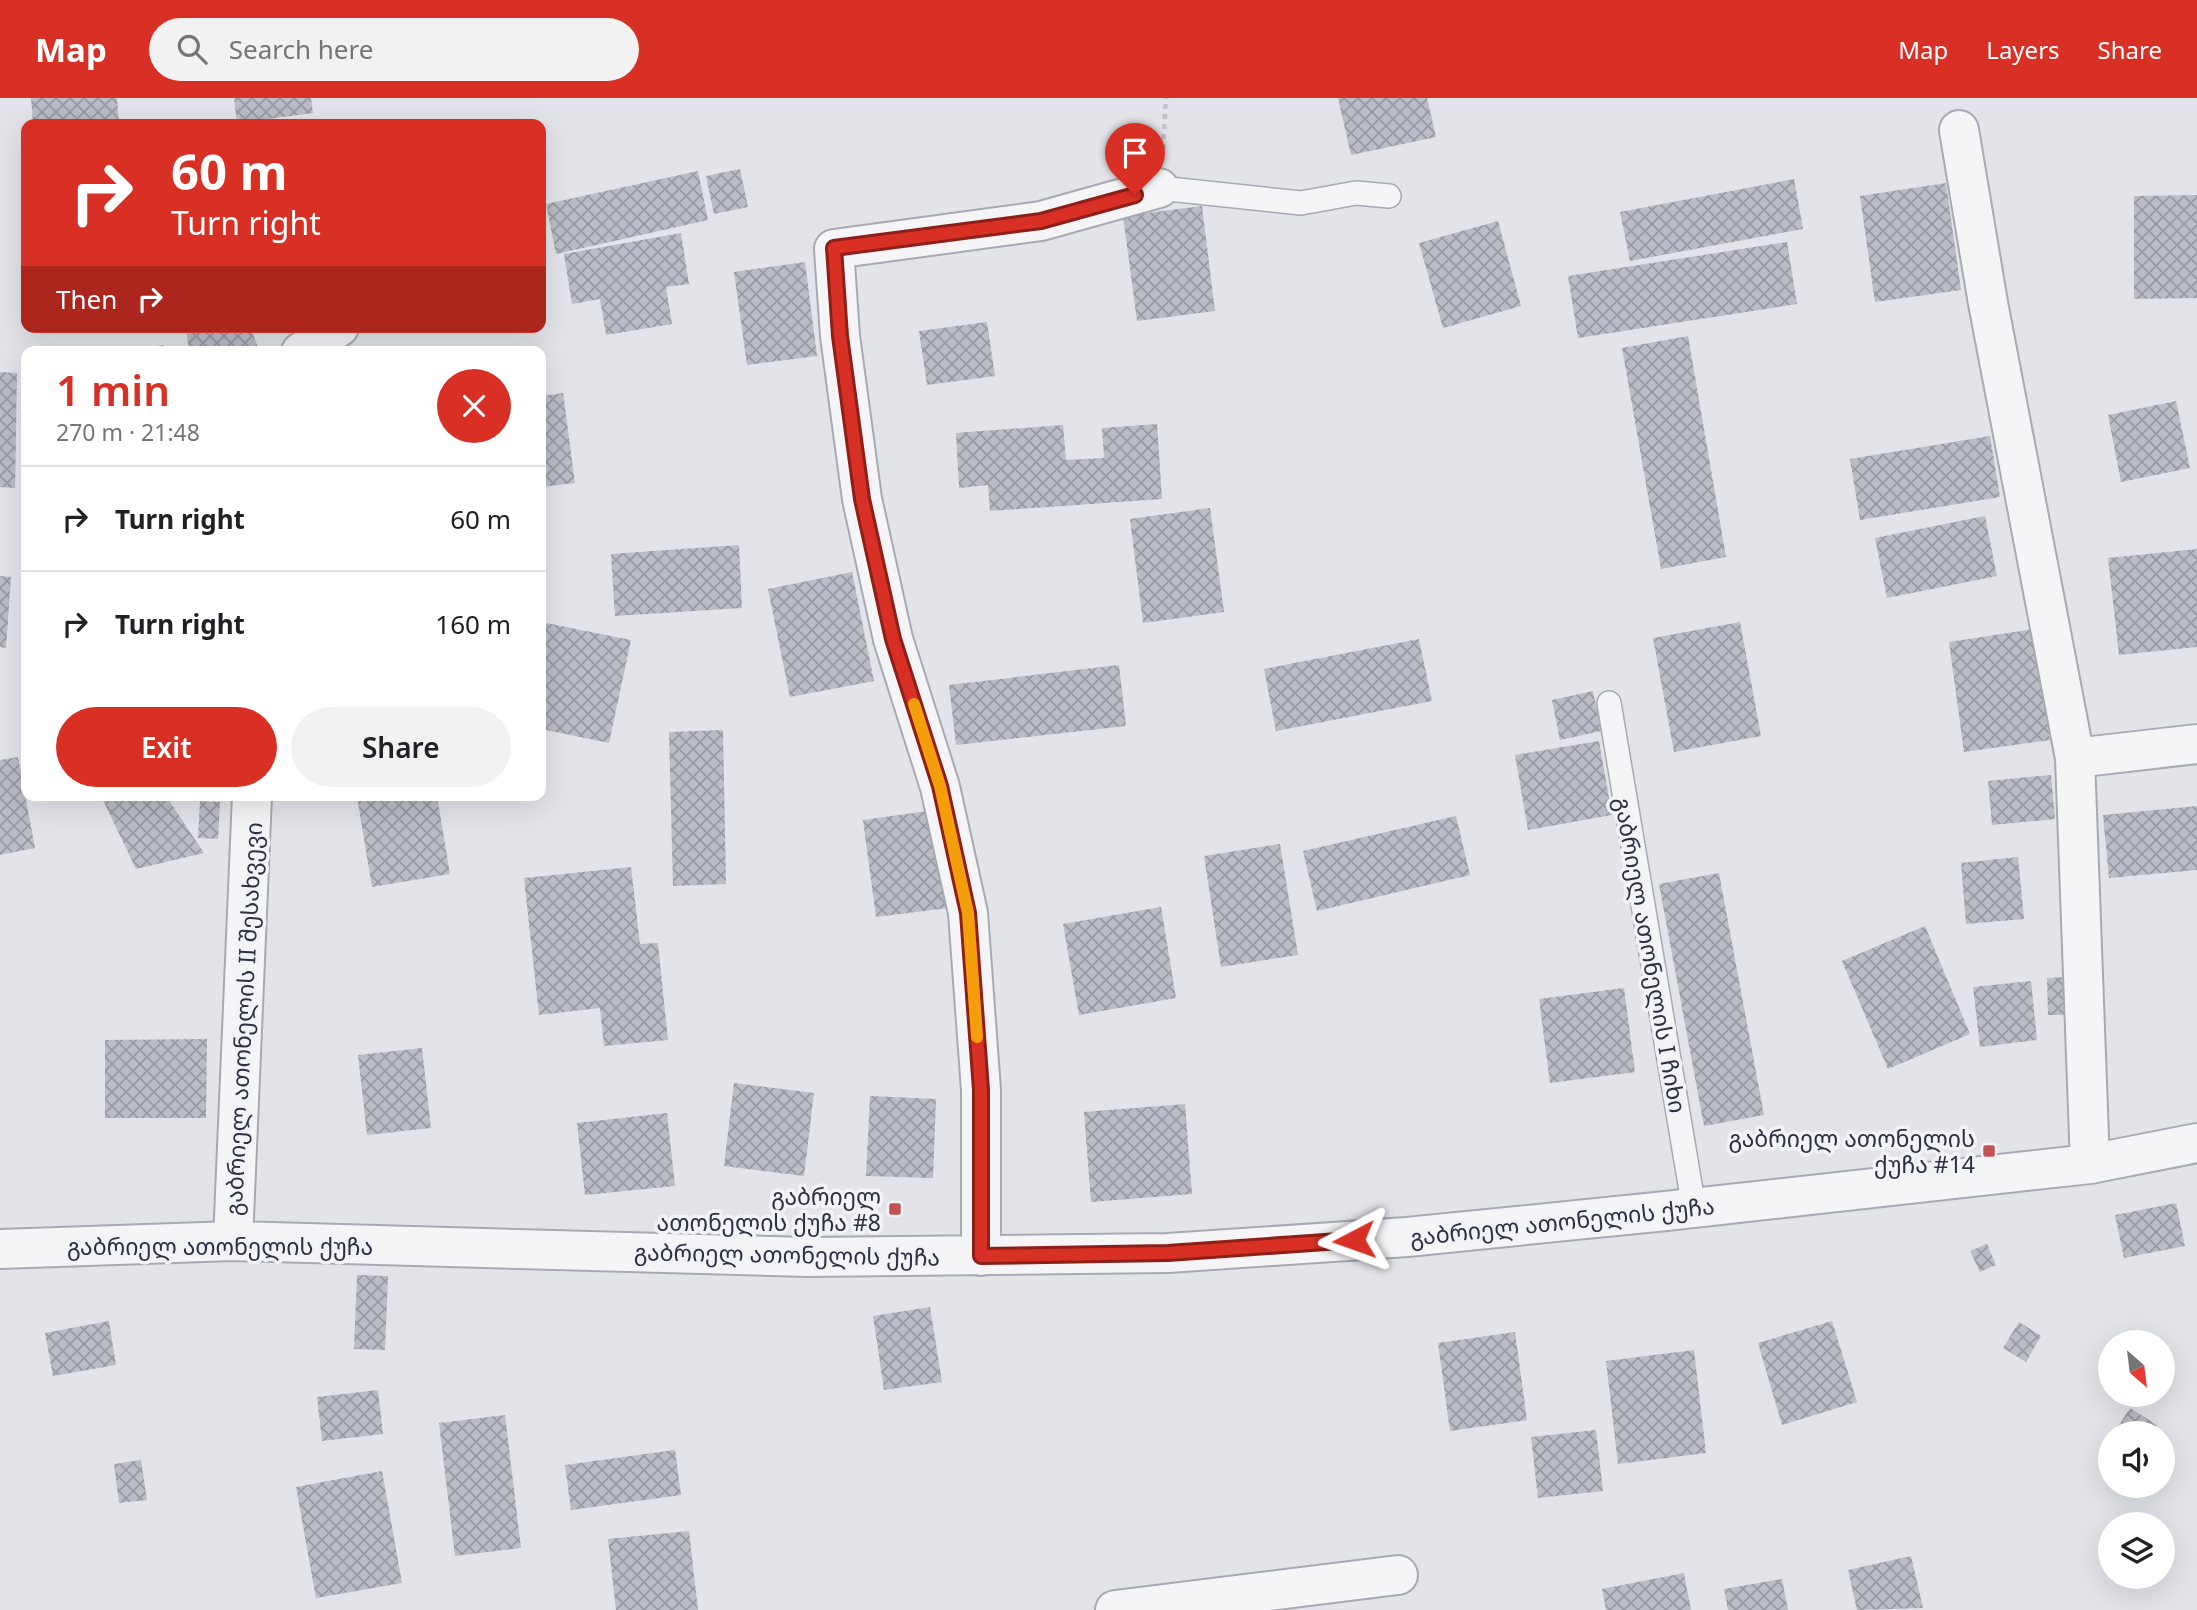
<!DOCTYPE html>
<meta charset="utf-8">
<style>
:root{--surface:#fff;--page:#f2f2f2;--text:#202124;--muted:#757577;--line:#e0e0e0;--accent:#d93025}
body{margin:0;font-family:"Noto Sans","Noto Sans Georgian",sans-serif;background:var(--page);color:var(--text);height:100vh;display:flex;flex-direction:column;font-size:26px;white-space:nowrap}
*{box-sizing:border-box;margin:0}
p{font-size:23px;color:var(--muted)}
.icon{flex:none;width:38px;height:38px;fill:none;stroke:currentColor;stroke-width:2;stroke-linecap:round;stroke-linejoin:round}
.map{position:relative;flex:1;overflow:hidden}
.drawer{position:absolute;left:21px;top:248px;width:525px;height:455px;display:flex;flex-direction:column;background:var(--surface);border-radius:14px;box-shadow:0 7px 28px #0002}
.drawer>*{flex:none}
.hud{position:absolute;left:21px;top:21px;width:525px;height:214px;border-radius:14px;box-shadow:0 7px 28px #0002;background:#d93025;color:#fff;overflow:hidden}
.needle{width:46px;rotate:152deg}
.fabs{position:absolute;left:2098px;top:1232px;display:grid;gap:14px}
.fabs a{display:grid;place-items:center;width:77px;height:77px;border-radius:50%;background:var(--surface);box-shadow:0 7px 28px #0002;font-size:35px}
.pin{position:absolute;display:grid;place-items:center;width:60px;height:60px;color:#fff;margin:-72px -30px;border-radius:50% 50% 50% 0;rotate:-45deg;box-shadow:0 0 7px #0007}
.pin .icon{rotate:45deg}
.me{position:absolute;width:77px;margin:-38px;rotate:266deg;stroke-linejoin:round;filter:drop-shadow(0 0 5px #0008)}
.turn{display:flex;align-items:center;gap:24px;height:147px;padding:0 35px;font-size:32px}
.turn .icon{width:91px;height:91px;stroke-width:2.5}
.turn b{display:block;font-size:49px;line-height:60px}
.then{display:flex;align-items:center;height:66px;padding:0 35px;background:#0003;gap:14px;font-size:26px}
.round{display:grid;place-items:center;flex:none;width:74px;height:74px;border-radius:37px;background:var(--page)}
.headline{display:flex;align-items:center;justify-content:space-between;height:119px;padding:0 35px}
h1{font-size:42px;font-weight:600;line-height:52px;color:var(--accent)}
.button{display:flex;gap:14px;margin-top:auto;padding:14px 35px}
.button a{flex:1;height:80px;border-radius:42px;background:var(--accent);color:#fff;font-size:28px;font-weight:600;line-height:80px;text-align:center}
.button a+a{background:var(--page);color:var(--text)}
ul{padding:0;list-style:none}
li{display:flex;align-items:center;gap:21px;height:105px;padding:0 35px;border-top:2px solid var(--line)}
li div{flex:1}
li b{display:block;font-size:26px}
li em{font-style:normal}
header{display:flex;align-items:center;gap:42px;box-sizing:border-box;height:98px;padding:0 35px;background:var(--accent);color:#fff}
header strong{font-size:33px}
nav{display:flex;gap:38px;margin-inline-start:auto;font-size:24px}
.search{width:490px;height:63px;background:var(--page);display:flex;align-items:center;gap:18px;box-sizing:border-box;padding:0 24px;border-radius:38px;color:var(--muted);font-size:26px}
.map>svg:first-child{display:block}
.building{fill:url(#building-cross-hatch)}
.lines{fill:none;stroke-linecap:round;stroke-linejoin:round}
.service-casing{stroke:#a8aab3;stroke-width:26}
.minor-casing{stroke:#a8aab3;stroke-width:42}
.path{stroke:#c1c2c8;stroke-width:4.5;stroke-dasharray:5 5;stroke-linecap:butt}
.service{stroke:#f5f5f8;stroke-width:23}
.minor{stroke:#f5f5f8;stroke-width:38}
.route-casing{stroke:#8d1f18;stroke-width:18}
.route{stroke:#d93025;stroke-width:12}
.slow{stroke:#f59e0b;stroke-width:12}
.poi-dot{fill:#c25353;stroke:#f2f3f7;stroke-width:2.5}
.labels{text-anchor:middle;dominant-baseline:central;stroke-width:7;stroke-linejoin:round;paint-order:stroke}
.street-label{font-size:23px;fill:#2c3040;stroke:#f2f3f7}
.poi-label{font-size:23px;fill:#2c3040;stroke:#f2f3f7;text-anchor:end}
</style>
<header>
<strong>Map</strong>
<div class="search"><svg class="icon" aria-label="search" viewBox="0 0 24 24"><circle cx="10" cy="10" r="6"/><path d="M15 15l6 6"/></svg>Search here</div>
<nav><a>Map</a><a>Layers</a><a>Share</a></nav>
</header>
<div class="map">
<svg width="2197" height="1512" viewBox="0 0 2197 1512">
<defs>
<pattern id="building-cross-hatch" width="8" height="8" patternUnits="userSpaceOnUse" patternTransform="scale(1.75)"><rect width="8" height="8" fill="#babdc6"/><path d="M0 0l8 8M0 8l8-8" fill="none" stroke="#979aa2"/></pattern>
</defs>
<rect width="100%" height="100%" fill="#e2e4e9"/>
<path class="building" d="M31,0H117L119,26H33Z
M234,0H311L313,15L237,25Z
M1338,0H1427L1436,39L1351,57Z
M740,71L748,109L714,116L706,78Z
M698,73L708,122L556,156L546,106Z
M1794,81L1803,131L1630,163L1620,114Z
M1946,85L1961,192L1875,204L1860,98Z
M2197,97V200L2134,201V98Z
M1202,108L1215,213L1137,223L1123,118Z
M1498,123L1521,208L1443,230L1419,145Z
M681,135L689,186L666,189L672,226L606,237L600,201L572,206L564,156Z
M1787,144L1797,206L1578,240L1568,178Z
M805,164L817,258L747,267L734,174Z
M987,224L995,278L927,287L919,233Z
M250,229L260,254H189L186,230Z
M1688,238L1726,459L1661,471L1622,250Z
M163,247L164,254H134V252Z
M0,274L17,275L15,390L0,389Z
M563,295L575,385L541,389V298Z
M2176,303L2190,370L2121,384L2108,317Z
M1157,326L1162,401L990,413L988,387L959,390L956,335L1063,327L1066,362L1104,360L1102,330Z
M1990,338L2000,399L1860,422L1850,361Z
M1210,410L1224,514L1143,525L1130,421Z
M1985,418L1997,478L1887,500L1875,440Z
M739,447L742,510L615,518L611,456Z
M2197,451V549L2119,557L2108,460Z
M852,474L874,583L790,599L768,491Z
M0,478L11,479L6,550L0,549Z
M541,524L631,542L609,645L541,631Z
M1740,524L1761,638L1674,654L1653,540Z
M2034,531L2050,642L1964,654L1949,544Z
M1419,541L1432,603L1276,633L1264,571Z
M1119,567L1126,628L956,647L949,587Z
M1593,593L1601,633L1560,642L1552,602Z
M723,632L726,786L673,788L669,634Z
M1599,643L1612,717L1528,732L1515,657Z
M18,659L35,750L0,757V662Z
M2051,677L2055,721L1992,727L1988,683Z
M101,698H166L204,755L136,771Z
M361,698H437L450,776L372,789L357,699Z
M200,703L220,704L218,741L198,740Z
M2197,708V772L2109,780L2103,717Z
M935,712L948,810L876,819L863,722Z
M1456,718L1470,777L1317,813L1303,753Z
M1280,746L1298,857L1221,869L1204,758Z
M2018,759L2024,821L1966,826L1961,765Z
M631,769L640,846L658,845L668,942L604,948L600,910L539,917L524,780Z
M1719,775L1764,1017L1704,1028L1659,786Z
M1161,809L1176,900L1079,917L1063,826Z
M1925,828L1970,936L1888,971L1842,863Z
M2065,879L2067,917H2048L2047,880Z
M2031,883L2037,942L1980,949L1973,889Z
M1624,890L1635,974L1550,985L1539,901Z
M207,941L206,1020H105V942Z
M422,950L431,1030L367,1037L358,957Z
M734,985L814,995L804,1078L724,1068Z
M870,998L936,1001L933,1080L866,1078Z
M1185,1006L1192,1096L1091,1104L1084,1014Z
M667,1015L675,1088L585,1097L577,1025Z
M2176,1105L2185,1148L2124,1160L2115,1117Z
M1987,1146L1996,1167L1980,1174L1970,1153Z
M357,1177L388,1178L385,1252L354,1251Z
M930,1209L942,1284L884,1292L873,1218Z
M109,1223L116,1267L53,1278L45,1235Z
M1832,1223L1857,1304L1782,1327L1758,1245Z
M2019,1224L2041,1238L2026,1264L2003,1250Z
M1515,1234L1527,1322L1450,1333L1438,1245Z
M1694,1252L1706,1355L1618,1366L1606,1263Z
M378,1292L383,1336L322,1343L317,1299Z
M2130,1310L2157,1327L2151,1335H2114Z
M505,1317L521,1450L455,1458L439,1325Z
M1596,1332L1603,1393L1538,1400L1531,1339Z
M675,1352L681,1397L571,1412L565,1367Z
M141,1362L147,1402L119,1405L114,1366Z
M382,1373L402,1485L316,1500L296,1389Z
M689,1433L698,1512H616L608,1441Z
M1911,1458L1923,1510L1857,1512L1848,1472Z
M1684,1475L1691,1512H1606L1602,1491Z
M1782,1481L1788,1512H1728L1724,1491Z"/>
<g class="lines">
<g class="service-casing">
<path id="service" d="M1159,90L1301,105L1356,95L1389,98
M1609,605L1694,1110"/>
</g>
<g class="minor-casing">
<path id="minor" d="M1959,32L1988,205L2075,660L2090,1066
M301,254L339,229
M2075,660L2197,646
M233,1143L252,698
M0,1151L233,1143L807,1159L1168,1155L1407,1139L1666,1113L2090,1066L2197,1045
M981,1158V992L968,815L940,689L893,541L862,401L840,238L834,151L1041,123L1159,90
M1115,1512L1398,1477"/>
</g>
<path class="path" d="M1163,51L1166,0"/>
<use href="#service" class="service"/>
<use href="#minor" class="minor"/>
</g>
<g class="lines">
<g class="route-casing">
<path id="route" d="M1135,97L1041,123L834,150L840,238L862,401L893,541L940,688L968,815L981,992V1158L1168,1155L1354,1142"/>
</g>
<use href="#route" class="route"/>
<path class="slow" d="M914,606L940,688L968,815L977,939"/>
</g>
<g class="poi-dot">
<rect x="1982" y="1046" width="14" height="14" rx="3.5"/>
<rect x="888" y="1104" width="14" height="14" rx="3.5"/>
</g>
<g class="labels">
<g class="street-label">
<text transform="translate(1651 857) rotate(80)">გაბრიელ ათონელის I ჩიხი</text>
<text transform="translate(243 921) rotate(-87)">გაბრიელ ათონელის II შესახვევი</text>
<text transform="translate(1562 1123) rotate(-6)">გაბრიელ ათონელის ქუჩა</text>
<text x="220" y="1148">გაბრიელ ათონელის ქუჩა</text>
<text transform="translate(787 1156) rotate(1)">გაბრიელ ათონელის ქუჩა</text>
</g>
<g class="poi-label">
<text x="1975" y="1040">გაბრიელ ათონელის<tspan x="1975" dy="26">ქუჩა #14</tspan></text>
<text x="881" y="1098">გაბრიელ<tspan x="881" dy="26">ათონელის ქუჩა #8</tspan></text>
</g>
</g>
</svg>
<div class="fabs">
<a><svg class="needle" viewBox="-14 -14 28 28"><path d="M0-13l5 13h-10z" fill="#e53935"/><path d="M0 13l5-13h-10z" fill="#757577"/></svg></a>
<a><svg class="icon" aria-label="sound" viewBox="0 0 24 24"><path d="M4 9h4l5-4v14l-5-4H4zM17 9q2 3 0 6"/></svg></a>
<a><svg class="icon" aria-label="layers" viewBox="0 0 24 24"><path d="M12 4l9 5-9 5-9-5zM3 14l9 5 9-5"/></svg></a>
</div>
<div class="pin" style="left:1135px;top:97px;background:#d93025"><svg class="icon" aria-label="arrive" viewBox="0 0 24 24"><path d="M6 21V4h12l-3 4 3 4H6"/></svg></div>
<svg class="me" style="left:1354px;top:1142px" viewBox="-20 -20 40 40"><path d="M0-17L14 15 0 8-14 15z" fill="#d93025" stroke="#fff" stroke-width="4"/></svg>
<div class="hud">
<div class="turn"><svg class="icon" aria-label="right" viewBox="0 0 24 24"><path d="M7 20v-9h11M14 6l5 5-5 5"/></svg><div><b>60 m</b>Turn right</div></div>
<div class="then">Then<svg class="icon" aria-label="right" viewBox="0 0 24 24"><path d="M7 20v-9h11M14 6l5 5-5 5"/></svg></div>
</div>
<section class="drawer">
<div class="headline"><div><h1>1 min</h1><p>270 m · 21:48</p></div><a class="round" style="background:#d93025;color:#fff"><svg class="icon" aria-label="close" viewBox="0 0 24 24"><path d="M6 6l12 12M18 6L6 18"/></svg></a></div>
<ul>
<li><svg class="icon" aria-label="right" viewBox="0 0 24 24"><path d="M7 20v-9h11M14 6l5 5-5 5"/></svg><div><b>Turn right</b></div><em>60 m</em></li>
<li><svg class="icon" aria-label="right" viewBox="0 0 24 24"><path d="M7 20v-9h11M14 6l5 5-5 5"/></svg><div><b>Turn right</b></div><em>160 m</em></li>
</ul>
<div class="button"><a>Exit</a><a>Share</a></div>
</section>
</div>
